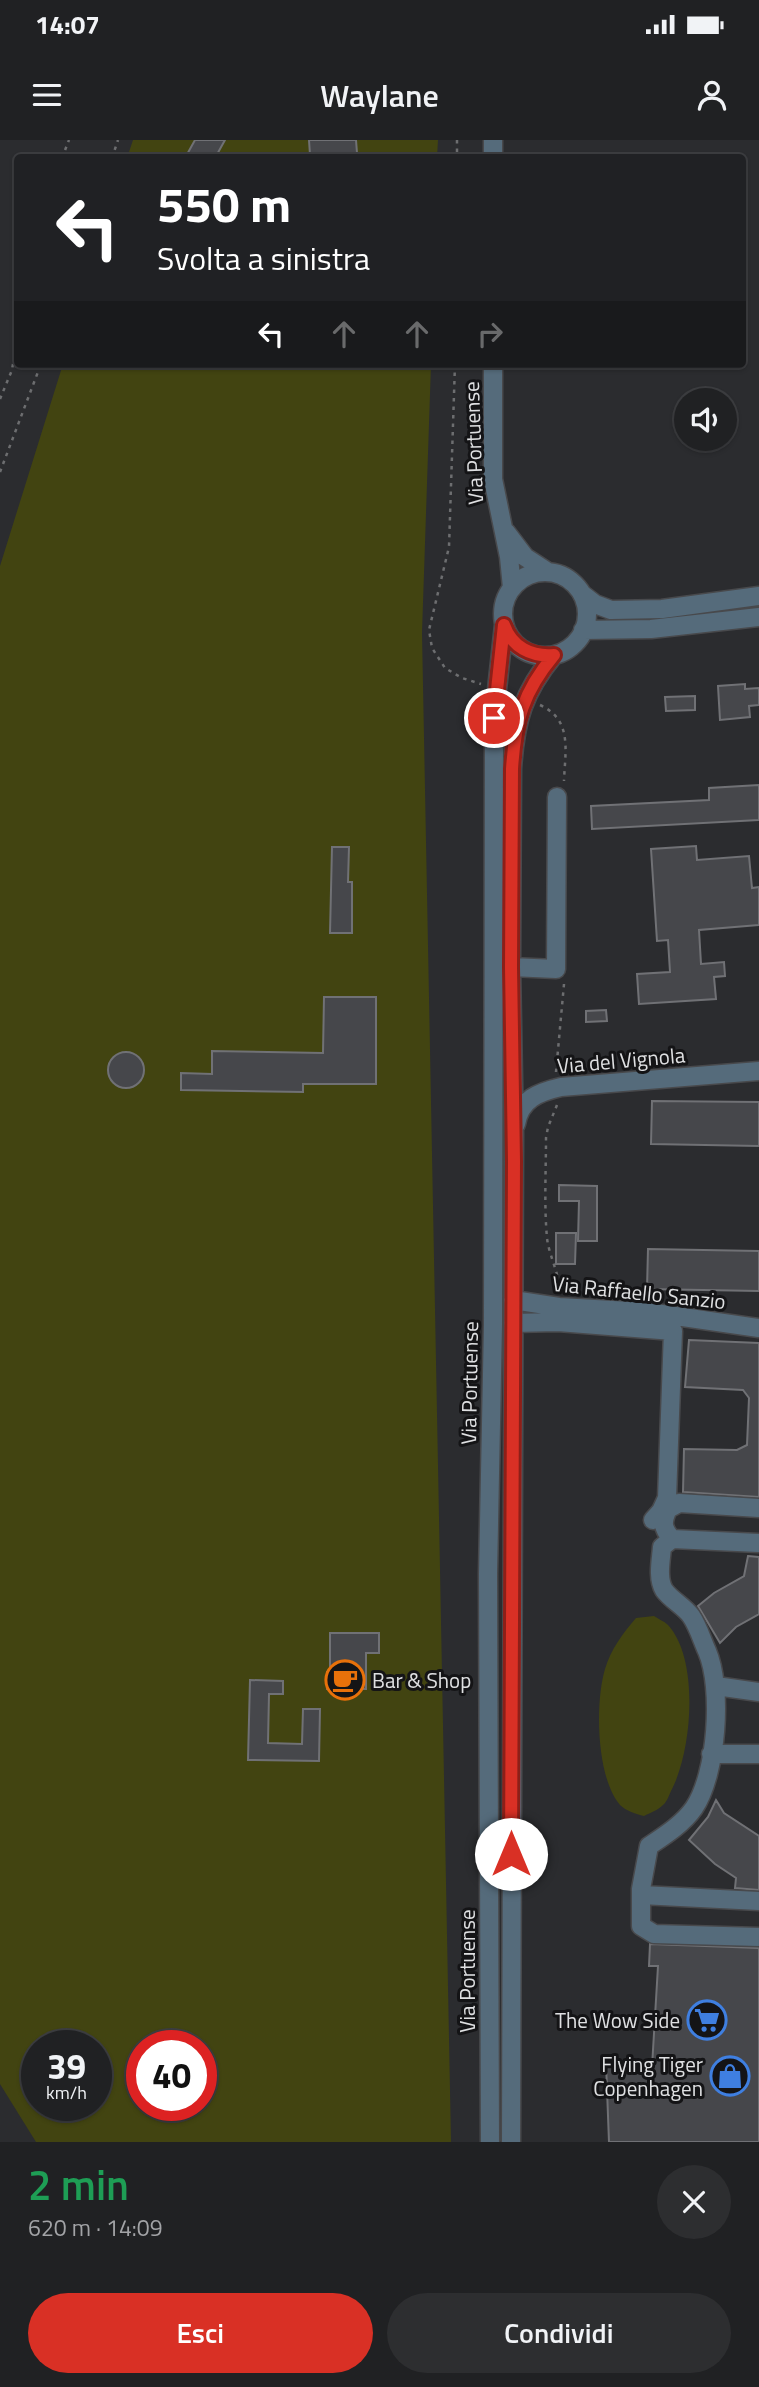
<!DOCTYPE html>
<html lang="it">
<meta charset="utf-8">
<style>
:root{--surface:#202123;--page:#2d2e30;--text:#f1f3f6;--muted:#a2a3a6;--line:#3d3e41;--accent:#d93025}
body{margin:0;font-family:"Titillium Web",sans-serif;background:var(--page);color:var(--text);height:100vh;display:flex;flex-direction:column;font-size:26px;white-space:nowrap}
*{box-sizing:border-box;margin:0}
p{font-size:23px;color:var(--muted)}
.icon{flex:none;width:38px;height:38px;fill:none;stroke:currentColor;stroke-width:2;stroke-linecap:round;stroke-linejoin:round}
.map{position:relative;height:2002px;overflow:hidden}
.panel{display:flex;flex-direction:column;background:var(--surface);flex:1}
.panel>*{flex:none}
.banner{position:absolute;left:14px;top:14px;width:732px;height:214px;border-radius:7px;box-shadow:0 2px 5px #0004,0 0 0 2px var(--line);background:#202124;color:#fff;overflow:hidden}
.buttons{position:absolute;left:674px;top:248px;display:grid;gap:14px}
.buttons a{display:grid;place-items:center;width:63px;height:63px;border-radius:50%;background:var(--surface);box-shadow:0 2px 5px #0004,0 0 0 2px var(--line);font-size:35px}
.speed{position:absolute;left:21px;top:1890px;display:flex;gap:14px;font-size:35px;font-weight:700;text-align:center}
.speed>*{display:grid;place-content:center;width:91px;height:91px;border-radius:50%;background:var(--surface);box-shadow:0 2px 5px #0004,0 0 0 2px var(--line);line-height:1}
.speed small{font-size:18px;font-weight:400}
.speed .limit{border:10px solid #d22;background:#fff;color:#111}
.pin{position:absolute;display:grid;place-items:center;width:60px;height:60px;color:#fff;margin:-30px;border:4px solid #fff;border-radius:50%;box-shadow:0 2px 7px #0007}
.me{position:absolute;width:77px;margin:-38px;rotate:0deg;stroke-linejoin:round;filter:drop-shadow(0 0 5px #0008)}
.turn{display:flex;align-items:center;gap:24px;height:147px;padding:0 28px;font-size:32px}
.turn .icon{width:91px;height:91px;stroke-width:2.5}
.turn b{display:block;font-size:49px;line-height:60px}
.lanes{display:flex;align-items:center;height:66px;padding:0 28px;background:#0003;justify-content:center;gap:35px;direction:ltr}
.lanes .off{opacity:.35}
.round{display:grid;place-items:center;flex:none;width:74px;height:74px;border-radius:37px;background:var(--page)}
.summary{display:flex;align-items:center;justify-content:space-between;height:119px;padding:0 28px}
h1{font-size:42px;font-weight:600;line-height:52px;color:#1e9e55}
.primary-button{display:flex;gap:14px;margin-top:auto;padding:14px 28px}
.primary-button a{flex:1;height:80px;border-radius:42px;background:var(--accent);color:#fff;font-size:28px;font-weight:600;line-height:80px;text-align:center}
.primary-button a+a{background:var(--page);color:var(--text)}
.status{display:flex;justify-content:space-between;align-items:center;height:49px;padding:0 35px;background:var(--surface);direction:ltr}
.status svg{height:19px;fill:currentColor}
header{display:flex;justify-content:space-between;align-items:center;height:91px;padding:0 28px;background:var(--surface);font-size:32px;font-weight:600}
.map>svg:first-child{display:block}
.green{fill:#424411;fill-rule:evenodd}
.building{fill:#46474b;stroke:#707175;stroke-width:2}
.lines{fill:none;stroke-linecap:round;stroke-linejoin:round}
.minor-casing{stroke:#48494c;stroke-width:21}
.path{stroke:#6d6e70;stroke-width:2.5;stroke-dasharray:3.5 5;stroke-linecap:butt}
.minor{stroke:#556b7b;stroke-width:18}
.route-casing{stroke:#8d1f18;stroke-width:18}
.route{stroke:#d93025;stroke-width:12}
.labels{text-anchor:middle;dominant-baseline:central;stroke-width:6;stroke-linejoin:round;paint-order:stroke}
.street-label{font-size:21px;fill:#dfe0e2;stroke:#141416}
.poi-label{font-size:21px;fill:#dfe0e2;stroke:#141416;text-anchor:end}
</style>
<div class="status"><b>14:07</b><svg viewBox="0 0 49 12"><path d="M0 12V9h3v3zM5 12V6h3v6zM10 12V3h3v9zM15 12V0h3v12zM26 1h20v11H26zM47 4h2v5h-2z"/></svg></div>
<header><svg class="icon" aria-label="menu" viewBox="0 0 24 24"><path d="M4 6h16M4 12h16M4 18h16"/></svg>Waylane<svg class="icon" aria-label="person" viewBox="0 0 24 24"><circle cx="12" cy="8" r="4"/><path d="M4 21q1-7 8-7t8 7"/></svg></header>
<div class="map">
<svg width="759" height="2002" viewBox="0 0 759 2002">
<rect width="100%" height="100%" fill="#2b2c2f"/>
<path class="green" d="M133,0H438L437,17L127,18Z
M63,224H431L422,493L451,2002H36L0,1944V426ZM37,1906H96V1965H37ZM142,1906H201V1965H142Z
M654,1476C658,1479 664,1481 668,1485C700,1520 692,1612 671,1651C669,1655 667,1662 663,1665C658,1670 650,1673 644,1676C636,1674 626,1671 620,1665C596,1637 595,1562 605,1529C611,1509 623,1493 636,1478Z"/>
<path class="building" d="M195,0H225L215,18H185Z
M309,0H356L357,13L310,15Z
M745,544V549L759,548V565L749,566L750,577L720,580L718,546Z
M695,556V570L666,571L665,557Z
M759,645V680L592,689L591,666L709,660V648Z
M696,706L697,720L749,716L752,748L759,747V785L699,790L701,824L724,822L725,836L714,837L716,859L639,864L637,834L670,832L668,800L657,801L651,709Z
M332,707H349L348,742H352V793H330Z
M324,857H376V944H303V952L181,950V933L212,934V911L323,913Z
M606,870L607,881L586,882V871Z
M108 930a18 18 0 1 1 36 0a18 18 0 1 1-36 0Z
M652,961L759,962V1006L651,1004Z
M559,1045L597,1046V1101H578L579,1061H559Z
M556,1093H576L575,1124H556Z
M648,1109L759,1111V1151L647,1149Z
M689,1200L759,1203V1357L683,1352L684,1309L737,1310L747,1305L749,1258L743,1250L685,1247Z
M748,1416L759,1417V1474L736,1487L720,1503L698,1466L714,1453L744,1436Z
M330,1493H379V1513H366V1549H327V1532H330Z
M250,1540L283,1541V1554H269L268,1603L302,1604L303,1569H320L319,1621L248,1620Z
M716,1660L724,1673L759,1696V1750L735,1748L736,1738L715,1724L689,1700L708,1677Z
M650,1804L759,1808V2002H609L606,1923L652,1927L658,1826H649Z"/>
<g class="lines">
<g class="minor-casing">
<path id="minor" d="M493,0V18
M493,224V339L509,417L512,448
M506,392L525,417L548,432
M503 474a42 42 0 1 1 84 0a42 42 0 1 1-84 0Z
M582,454L595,464L611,470L662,469L759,456
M583,490L651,489L759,477
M511,827L556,829L557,657
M516,984C520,959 539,952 561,947L759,931
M513,1160L559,1167L648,1172L759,1188
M513,1183L558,1182L673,1191L667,1358L661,1371L653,1380
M759,1368L679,1363L668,1369C662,1382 662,1388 672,1399L759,1403
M672,1399L662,1407C661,1420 657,1438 664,1450C671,1460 684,1466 691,1476C698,1486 702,1500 707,1511C723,1548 717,1634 694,1668C683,1684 664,1696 649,1706L641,1749V1786L654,1794L759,1797
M716,1546L759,1552
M711,1614H759
M641,1755L759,1761
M490,2002L488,1434L493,1184L494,577L504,485
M511,2002L514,994L511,827L512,629C515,581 523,552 554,515"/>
</g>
<path class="path" d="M457,0V18
M62,18L69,0
M112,18L118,0
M455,224L449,407L429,490L432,508L445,528L462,538L481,544
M0,259L12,230L18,193
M0,332L41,224
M540,565C573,580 565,611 564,641
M556,932L564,844
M557,965L548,987L546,998C546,1031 544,1065 547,1098C549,1116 560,1135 559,1150"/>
<use href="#minor" class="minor"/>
</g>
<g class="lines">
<g class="route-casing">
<path id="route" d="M494,578L504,485C512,507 531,517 554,515C523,552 515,581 512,629L511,827L514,1021L511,1714"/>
</g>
<use href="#route" class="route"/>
</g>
<defs>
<g id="cafe-ring" transform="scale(2.0125)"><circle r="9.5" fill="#141416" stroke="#e8710a" stroke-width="1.5"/><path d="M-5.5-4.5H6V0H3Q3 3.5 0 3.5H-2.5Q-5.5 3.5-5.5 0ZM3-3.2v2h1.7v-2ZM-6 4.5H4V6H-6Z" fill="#e8710a"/></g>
<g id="supermarket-ring" transform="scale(2.0125)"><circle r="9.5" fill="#141416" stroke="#3f7fe0" stroke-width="1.5"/><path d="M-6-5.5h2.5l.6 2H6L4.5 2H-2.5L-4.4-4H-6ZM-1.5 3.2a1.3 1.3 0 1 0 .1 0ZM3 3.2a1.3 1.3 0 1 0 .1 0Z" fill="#3f7fe0"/></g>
<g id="shop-ring" transform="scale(2.0125)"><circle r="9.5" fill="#141416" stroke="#3f7fe0" stroke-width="1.5"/><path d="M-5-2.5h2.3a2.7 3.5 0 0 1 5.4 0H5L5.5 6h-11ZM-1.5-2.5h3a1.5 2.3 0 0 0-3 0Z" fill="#3f7fe0"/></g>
</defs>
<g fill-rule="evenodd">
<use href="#cafe-ring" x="345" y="1540"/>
<use href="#supermarket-ring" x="707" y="1880"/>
<use href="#shop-ring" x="730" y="1936"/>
</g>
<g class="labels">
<g class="street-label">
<text transform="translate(473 303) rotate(-92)">Via Portuense</text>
<text transform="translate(621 920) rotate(-5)">Via del Vignola</text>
<text transform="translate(639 1152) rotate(6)">Via Raffaello Sanzio</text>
<text transform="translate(469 1243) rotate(-89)">Via Portuense</text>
<text transform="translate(467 1831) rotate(-90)">Via Portuense</text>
</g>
<g class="poi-label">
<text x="372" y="1540" text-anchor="start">Bar &amp; Shop</text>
<text x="680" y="1880">The Wow Side</text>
<text x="703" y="1924">Flying Tiger<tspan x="703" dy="24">Copenhagen</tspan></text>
</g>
</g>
</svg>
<div class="buttons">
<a><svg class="icon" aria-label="sound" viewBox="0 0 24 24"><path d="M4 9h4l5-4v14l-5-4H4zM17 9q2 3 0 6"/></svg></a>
</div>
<div class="speed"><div>39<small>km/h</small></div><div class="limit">40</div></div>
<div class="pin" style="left:494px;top:578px;background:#d93025"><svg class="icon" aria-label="arrive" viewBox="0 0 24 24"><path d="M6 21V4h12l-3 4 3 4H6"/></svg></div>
<svg class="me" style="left:511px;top:1714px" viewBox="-20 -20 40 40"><circle r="19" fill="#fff"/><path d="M0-13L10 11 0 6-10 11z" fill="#d93025"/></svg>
<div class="banner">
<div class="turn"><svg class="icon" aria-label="left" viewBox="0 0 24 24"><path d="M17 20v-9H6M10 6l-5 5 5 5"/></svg><div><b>550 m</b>Svolta a sinistra</div></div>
<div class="lanes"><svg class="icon" aria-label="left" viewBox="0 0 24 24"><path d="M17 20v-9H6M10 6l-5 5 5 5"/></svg><svg class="icon off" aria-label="ahead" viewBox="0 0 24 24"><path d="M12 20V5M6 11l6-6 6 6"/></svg><svg class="icon off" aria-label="ahead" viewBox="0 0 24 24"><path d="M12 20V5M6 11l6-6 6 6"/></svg><svg class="icon off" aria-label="right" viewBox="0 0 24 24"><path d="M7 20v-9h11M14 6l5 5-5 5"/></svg></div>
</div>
</div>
<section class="panel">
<div class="summary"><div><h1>2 min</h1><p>620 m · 14:09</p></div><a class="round"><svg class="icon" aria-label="close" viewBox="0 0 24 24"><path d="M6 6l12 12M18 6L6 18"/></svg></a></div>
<div class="primary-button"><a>Esci</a><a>Condividi</a></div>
</section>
